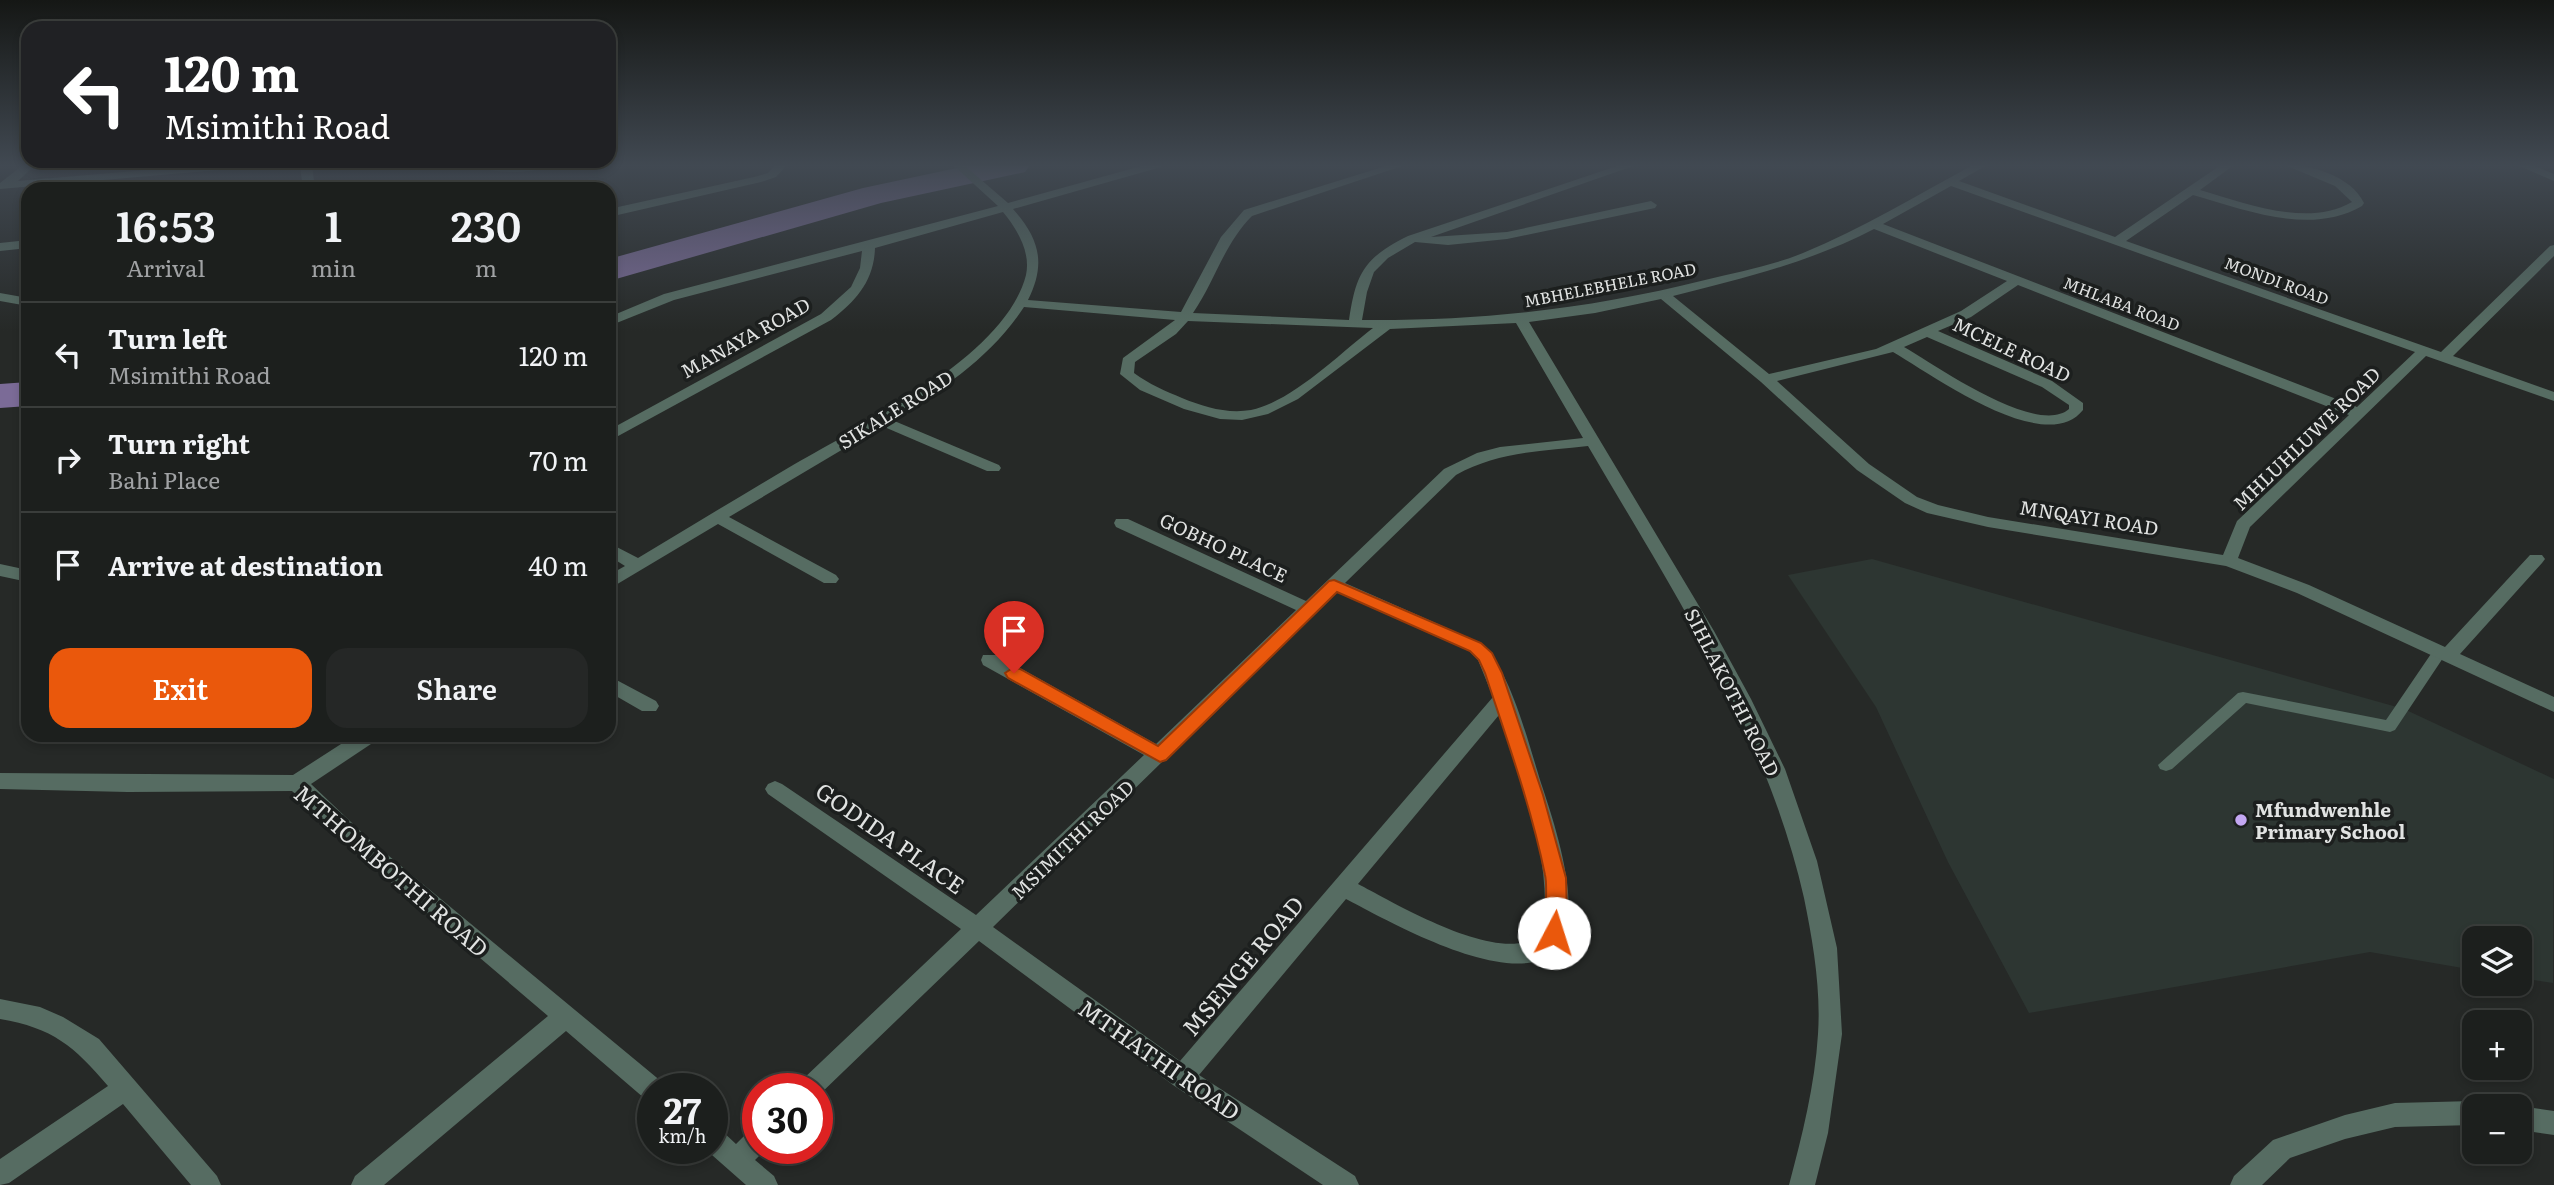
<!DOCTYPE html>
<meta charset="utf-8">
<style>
:root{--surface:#1c1f1d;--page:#252726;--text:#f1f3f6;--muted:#a0a2a4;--line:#3a3d3b;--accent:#ea580c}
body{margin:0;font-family:Literata,serif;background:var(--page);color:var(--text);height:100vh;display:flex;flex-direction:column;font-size:26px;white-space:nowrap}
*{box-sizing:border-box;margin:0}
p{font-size:23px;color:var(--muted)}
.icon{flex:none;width:38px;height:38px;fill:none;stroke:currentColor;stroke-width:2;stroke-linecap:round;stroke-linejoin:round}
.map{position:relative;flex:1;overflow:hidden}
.panel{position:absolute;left:21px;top:182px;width:595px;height:560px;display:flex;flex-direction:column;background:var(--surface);border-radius:21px;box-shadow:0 4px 10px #0003,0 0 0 2px var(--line)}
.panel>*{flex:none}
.banner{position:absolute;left:21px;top:21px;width:595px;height:147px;border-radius:21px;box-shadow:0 4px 10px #0003,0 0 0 2px var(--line);background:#202124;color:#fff;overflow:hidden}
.fabs{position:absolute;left:2462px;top:926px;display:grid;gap:14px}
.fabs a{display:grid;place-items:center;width:70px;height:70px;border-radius:14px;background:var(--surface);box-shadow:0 4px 10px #0003,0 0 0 2px var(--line);font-size:35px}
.speed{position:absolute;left:637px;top:1073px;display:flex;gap:14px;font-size:35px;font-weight:700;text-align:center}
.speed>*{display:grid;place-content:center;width:91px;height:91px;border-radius:50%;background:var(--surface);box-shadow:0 4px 10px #0003,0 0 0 2px var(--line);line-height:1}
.speed small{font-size:18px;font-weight:400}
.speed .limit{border:10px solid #d22;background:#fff;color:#111}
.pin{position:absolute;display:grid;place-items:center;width:60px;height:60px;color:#fff;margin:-72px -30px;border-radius:50% 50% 50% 0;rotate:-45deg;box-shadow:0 0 7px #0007}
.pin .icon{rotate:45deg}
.me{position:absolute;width:77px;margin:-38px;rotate:5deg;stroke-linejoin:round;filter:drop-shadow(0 0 5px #0008)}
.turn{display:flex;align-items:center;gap:24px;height:147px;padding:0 28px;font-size:32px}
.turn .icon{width:91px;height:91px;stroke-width:2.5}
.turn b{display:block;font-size:49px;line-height:60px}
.eta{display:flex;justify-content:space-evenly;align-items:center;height:119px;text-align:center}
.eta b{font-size:42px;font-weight:600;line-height:49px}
.button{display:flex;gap:14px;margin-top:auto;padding:14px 28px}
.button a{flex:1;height:80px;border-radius:21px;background:var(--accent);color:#fff;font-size:28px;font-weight:600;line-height:80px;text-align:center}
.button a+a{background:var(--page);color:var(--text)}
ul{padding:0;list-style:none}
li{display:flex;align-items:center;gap:21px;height:105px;padding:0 28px;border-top:2px solid var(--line)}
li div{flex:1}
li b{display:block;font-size:26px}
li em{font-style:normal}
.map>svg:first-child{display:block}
.built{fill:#2d3632}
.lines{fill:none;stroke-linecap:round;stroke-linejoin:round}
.river{fill:#7b6b97;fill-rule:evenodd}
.lane{fill:#566c62;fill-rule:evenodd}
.street{fill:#566c62;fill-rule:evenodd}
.route{fill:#ea580c;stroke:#983908;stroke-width:2}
.poi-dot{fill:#c3a7f2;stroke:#1c1f1e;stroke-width:2.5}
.labels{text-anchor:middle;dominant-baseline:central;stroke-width:7;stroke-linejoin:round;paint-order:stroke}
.far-street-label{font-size:16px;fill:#e1e3e2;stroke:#1c1f1e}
.street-label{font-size:19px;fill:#e1e3e2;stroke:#1c1f1e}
.poi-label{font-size:19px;font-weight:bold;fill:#e1e3e2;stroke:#1c1f1e;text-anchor:start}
.near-street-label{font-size:23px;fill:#e1e3e2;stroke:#1c1f1e}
</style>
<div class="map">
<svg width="2554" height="1185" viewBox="0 0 2554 1185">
<rect width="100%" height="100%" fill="#262927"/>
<path class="built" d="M1872,559L2404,709L2554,779L2553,983L2520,978V938H2474V970L2370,952L2029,1013L1948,862L1876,707L1788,575Z"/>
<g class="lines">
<path class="river" d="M971,165H1030L1025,172L881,203L609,281V259L863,188Z
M28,382V406L0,408V384Z"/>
<path class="lane" d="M2440,647L2447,652L2395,730L2390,732L2246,703L2172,769L2166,771L2160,769L2158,765L2238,693L2243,692L2386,720L2435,648Z"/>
<path class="street" d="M23,165H35L18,181L205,165H247L241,168L0,189V183Z
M300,165H312L315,189H303Z
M474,165H553C539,174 488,174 474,165Z
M775,165H787L776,177L761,182L609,217V209L754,177L768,173Z
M953,165H964L1008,203L1145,165H1162L1161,167L1013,209C1040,239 1046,264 1028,300L1181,312L1221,237L1244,210L1389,165H1405L1252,216C1224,244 1215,281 1193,313L1349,320C1356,273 1364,258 1408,236L1620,165H1636L1431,237L1507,232L1651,201L1657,205L1655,208L1507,239L1448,245L1415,242L1388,258L1374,272L1367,292L1362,320C1481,321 1590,309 1705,280C1738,272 1771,266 1803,253C1862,229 1917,195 1973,165H1987L1959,181L2115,237L2221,165H2234L2200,190C2246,203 2307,228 2352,202L2335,186L2285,165C2312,165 2351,176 2364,203L2362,206C2310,236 2246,210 2193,195L2126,241L2441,352L2550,246L2554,245V256L2453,356L2554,392V401L2426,356L2250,527L2238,558L2309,585L2445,647L2530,555H2542L2545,559L2542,563L2460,654L2554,697V712L2297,593L2226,566L1988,527L1927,513L1905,503L1857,470L1761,382L1661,299L1595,313L1529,322L1714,631L1751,699L1785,769L1817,861L1837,948L1842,1034L1828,1133L1815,1185H1789C1802,1136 1815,1085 1818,1034C1821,989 1813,942 1804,898C1767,733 1672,590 1588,446C1542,451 1497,452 1456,475L1345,583L1481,643C1510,668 1529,745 1541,783C1554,822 1578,894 1565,934C1540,1009 1387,920 1346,899L1199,1075L1355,1176L1359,1185H1323L1173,1085L979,941L817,1097V1088H799L802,1080L961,929L768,794L765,789L768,784L775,781L782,784L976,915L1144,755L983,665L981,660L983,655H997L1156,744L1296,610L1116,527L1114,523L1116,519H1128L1306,601L1444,469L1477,453L1500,447L1583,438L1516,323L1390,329L1298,399L1268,414L1242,420L1220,419L1184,409L1140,390L1120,374L1123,358L1175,320L1024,307C991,357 943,389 892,420L999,465L1001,468L999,471H987L882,426L729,517L836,575L839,579L836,583H824L718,524L609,589V575L625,566L609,556V543L638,558C688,528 737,498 788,468C857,427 1005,358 1026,275C1031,252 1017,229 1003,212L875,248C874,281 856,301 831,320L609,441V430L821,314L851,287L860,268L862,251L674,300L609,326V317L664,294L998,206ZM1951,186L2415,352L2357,407L1883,224ZM1874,229L2007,281L1961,311L1876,349L1769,374L1673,296C1744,278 1808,263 1874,229ZM2018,285L2349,415L2237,521L2223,555L1988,517L1938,505L1917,497L1869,464L1777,381L1893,352C1931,374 2045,458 2083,410V403L2052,381L1938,331L1971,317ZM1188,321L1373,328C1339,354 1293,401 1251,410C1227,414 1204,407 1182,398C1165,391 1149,384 1134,373L1135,362L1176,334ZM1927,337L2042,387L2069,405V409C2037,437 1935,365 1904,347ZM1336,592L1469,651L1478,660L1493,697L1180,1061L993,927L1162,762L1167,760L1170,754ZM1499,715C1522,782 1553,860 1543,931C1509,972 1395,903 1358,884Z
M2517,165H2532L2554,174V181Z
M28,240V248L0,251V243Z
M0,293L28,298V306L0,301Z
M0,564L28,570V582L0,576Z
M609,676L656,701L659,706L656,711H642L609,692Z
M355,735H380L377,740L311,784L372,842L662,1082L665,1088H653V1101L644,1098L566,1031L384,1185H351L355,1176L548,1016L358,854L292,791L128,792L0,789V773L293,775Z
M0,999L40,1007L63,1017L99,1039L217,1176L221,1185H191L123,1104L9,1183L0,1185V1159L108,1086C74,1046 53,1028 0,1019Z
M2474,1101L2483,1106H2474V1125L2395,1127L2345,1139L2290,1158L2262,1185H2230L2234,1176L2273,1140L2345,1115L2395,1103Z
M2520,1106L2554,1111V1135L2520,1130Z
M712,1127L721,1130L736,1144L749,1131L758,1128V1148H767L755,1160L774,1176L778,1185H746L704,1148H712Z"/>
</g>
<linearGradient id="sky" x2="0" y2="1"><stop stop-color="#151715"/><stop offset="0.5" stop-color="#414952"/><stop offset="1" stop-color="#414952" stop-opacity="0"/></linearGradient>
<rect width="2554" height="331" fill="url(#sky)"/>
<path class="route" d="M1334,580L1481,643L1492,653L1502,673L1543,795L1566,878L1567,912L1561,939L1554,941L1546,939C1542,930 1549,891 1545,875C1531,806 1507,740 1485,673L1479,660L1470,651L1337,592L1166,760L1160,762L1008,678L1005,673L1014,667L1020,669L1158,746L1329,581Z"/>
<circle class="poi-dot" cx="2241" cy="820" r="7"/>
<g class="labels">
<g class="far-street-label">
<text transform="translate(2277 280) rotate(20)">MONDI ROAD</text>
<text transform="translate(1610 284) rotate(-11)">MBHELEBHELE ROAD</text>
<text transform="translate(2122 303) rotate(21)">MHLABA ROAD</text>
</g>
<g class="street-label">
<text transform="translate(745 337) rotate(-29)">MANAYA ROAD</text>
<text transform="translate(2012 349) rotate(25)">MCELE ROAD</text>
<text transform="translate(895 409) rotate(-32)">SIKALE ROAD</text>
<text transform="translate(2306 438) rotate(-44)">MHLUHLUWE ROAD</text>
<text transform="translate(2089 517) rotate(9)">MNQAYI ROAD</text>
<text transform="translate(1224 547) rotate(25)">GOBHO PLACE</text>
<text transform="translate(1733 692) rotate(63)">SIHLAKOTHI ROAD</text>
<text transform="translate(1072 839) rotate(-44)">MSIMITHI ROAD</text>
</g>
<g class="poi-label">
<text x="2255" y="809">Mfundwenhle<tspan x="2255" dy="22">Primary School</tspan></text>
</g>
<g class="near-street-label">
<text transform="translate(891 837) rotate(35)">GODIDA PLACE</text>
<text transform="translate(392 870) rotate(41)">MTHOMBOTHI ROAD</text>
<text transform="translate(1242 965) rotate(-50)">MSENGE ROAD</text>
<text transform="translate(1160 1059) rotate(35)">MTHATHI ROAD</text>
</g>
</g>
</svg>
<div class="fabs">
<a><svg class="icon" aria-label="layers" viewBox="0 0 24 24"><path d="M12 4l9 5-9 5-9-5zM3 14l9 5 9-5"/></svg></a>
<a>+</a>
<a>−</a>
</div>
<div class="speed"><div>27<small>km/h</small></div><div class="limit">30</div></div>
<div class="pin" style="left:1014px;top:673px;background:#d93025"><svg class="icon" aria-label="arrive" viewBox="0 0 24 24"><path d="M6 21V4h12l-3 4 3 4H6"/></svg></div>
<svg class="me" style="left:1554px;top:933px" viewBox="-20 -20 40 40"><circle r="19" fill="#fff"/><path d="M0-13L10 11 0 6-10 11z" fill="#ea580c"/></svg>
<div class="banner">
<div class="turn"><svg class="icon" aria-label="left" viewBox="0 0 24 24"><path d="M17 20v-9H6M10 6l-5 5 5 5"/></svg><div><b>120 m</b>Msimithi Road</div></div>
</div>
<section class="panel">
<div class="eta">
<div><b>16:53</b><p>Arrival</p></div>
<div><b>1</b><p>min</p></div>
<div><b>230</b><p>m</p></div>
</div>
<ul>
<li><svg class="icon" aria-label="left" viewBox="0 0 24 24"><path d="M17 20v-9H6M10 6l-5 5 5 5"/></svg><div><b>Turn left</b><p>Msimithi Road</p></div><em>120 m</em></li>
<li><svg class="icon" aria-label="right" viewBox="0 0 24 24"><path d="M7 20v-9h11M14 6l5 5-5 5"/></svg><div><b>Turn right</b><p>Bahi Place</p></div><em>70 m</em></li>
<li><svg class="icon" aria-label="arrive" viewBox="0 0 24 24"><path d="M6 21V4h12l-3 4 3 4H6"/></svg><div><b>Arrive at destination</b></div><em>40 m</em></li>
</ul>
<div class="button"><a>Exit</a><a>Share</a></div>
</section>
</div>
